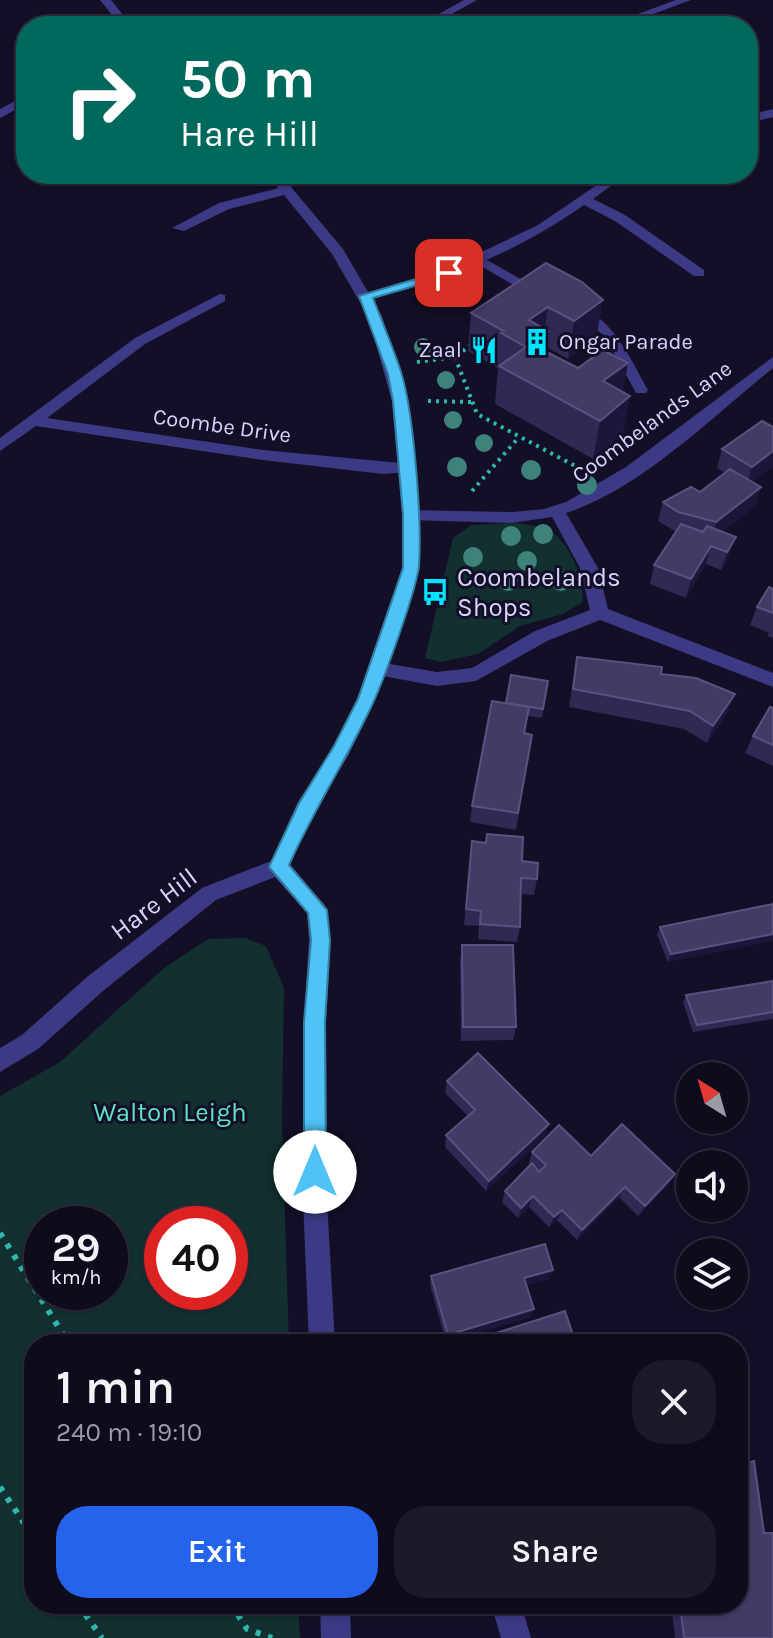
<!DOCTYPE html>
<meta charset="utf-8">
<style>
:root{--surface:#0e0b1c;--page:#1c1929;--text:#f1f3f6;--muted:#9b9ba3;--line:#2e2b3b;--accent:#2563eb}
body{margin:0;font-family:Karla,sans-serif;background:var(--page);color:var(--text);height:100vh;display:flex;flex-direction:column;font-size:30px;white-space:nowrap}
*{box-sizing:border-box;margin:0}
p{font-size:26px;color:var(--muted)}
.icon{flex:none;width:44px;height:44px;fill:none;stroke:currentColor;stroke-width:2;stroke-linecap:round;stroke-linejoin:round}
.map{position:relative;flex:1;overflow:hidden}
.panel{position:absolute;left:24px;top:1334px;width:724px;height:280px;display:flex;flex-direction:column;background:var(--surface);border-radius:32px;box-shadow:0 2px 6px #0004,0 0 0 2px var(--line)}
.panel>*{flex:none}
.guide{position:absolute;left:16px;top:16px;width:742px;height:168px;border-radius:32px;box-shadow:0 2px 6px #0004,0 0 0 2px var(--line);background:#00695c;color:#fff;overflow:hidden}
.needle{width:52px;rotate:323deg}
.tools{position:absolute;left:676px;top:1062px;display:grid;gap:16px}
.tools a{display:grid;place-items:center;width:72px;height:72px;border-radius:50%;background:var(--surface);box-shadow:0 2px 6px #0004,0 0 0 2px var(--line);font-size:40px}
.speed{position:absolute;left:24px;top:1206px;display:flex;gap:16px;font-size:40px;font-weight:700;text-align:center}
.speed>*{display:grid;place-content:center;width:104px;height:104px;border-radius:50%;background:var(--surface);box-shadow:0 2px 6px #0004,0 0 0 2px var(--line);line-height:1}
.speed small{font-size:20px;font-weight:400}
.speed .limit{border:12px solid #d22;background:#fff;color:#111}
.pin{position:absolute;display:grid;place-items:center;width:68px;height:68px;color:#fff;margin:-34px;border-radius:16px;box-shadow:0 4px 12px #0006}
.me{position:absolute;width:88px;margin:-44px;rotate:0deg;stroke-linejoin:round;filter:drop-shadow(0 0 6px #0008)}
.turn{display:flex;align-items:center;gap:28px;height:168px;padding:0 32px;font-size:36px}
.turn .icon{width:104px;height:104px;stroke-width:2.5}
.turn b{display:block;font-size:56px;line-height:68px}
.round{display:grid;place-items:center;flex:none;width:84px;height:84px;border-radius:32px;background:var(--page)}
.head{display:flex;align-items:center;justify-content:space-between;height:136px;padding:0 32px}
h1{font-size:48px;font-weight:600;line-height:60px}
.primary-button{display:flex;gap:16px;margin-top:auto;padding:16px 32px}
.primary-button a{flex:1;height:92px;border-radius:32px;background:var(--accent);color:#fff;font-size:32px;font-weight:600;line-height:92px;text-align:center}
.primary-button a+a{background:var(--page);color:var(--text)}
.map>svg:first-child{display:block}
.green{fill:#12302f;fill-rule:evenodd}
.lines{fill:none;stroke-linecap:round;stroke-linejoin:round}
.path-far1{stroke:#2fb8b0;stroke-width:4;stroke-dasharray:3 5;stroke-linecap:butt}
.path{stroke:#2fb8b0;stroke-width:6;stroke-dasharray:5 8;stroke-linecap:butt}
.service{fill:#3d3a85;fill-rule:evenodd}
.minor{fill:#3d3a85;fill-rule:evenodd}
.tertiary{fill:#3d3a85;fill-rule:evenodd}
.tree{fill:#3d827b}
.wall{fill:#312854}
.shaded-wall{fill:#1d163a}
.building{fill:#433a66;stroke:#5a527e;stroke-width:2}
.route{fill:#4fc3f7;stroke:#337fa1;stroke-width:2}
.labels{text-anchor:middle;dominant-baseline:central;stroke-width:6;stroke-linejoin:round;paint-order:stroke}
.far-poi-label{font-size:22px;fill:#d9d4ff;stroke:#130f26;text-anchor:start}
.far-street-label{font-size:22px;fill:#d9d4ff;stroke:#130f26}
.poi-label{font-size:26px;fill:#d9d4ff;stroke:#130f26;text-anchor:start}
.street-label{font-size:26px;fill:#d9d4ff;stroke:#130f26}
.park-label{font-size:26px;fill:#5fe0c0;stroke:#130f26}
</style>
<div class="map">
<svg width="773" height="1638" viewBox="0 0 773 1638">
<rect width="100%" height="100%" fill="#130f26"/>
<path class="green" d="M517,523C526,525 539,525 548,530C571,542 583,578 583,602L563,614L520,626L478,654L441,662L425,658L453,538L471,525Z
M245,938L266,946L284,988L282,1121L289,1344H34V1604H298L300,1638H0V1096L60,1062L164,968L208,939ZM42,1224H110V1292H42ZM162,1224H230V1292H162Z"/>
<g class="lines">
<path class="path-far1" d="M455,357L477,414L581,469
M417,362L455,357L471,345
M428,401L471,402
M472,491L519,437"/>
<path class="path" d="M0,1233L69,1344
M0,1487L34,1538
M78,1604L102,1638
M231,1604L247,1629L272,1638"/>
<path class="service" d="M478,255L542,291L544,294L534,297L474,262V256Z
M574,310C608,306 634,366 648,390L646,393H636L604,335L574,316Z"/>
<path class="minor" d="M464,0H477L430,26H417Z
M676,0H691L621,26H605Z
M26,95V104L0,118V109Z
M773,109V117L748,123V115Z
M613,174H627L593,199L625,215L704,270V276H694L615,221L584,205C514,254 448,279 365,300L358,296L444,270L538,225Z
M287,186L292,187V193L229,209L184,231L172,228L219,203Z
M220,294L225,295V301L145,344L47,418L263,450L411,464V472L383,474L263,460L36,426L0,451V438L135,338Z
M773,357V368C712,417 641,489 566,513L598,568L608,609L773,673V687L600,620L547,641L476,681L437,686L372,674L369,669L372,664L378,662L437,672L472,668L535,631L590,610L580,568L552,517L512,523L410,520L402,514L404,510L512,512L544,509L566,502L626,467Z
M491,1604H521L531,1638H501Z"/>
<path class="tertiary" d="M100,0H111L132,26H121Z
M267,174H280L343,249L382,316L408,401L418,514L420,568L375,699L348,756L313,812L290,865L324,904L331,940L326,1022L327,1200L335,1344H309L303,1200L304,1022L309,940L307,913L275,877L216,900L103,991L38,1049L0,1072V1048L22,1035L87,977L202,888L271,861L298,802L333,747L357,699L402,568V514L392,401L368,316L332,254Z
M320,1604H350L351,1638H321Z"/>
</g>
<g class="tree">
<circle cx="423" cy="347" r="9"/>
<circle cx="446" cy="380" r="9"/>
<circle cx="453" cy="420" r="9"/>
<circle cx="484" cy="443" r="9"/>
<circle cx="457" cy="467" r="10"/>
<circle cx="531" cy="470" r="10"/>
<circle cx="587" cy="485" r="10"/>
<circle cx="543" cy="534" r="10"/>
<circle cx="511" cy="536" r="10"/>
<circle cx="473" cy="557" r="10"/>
<circle cx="527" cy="561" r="10"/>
<circle cx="508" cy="581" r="10"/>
<circle cx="561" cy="581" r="10"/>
</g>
<path class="wall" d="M546,263L596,339L568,359L546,347V351L630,396L623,434L593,459L495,404L498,368L468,351L471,313Z
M773,427V466L751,482L761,487L755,506L722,532L729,556L721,570L706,564L686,598L650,584L654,565L676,532L658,521L663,502L700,492L725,473L717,468L722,449Z
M773,589V638L767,636L769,633L750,625L757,607Z
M577,657L661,674L728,712L707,743L684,729L569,707Z
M548,681L542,718L528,716L525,733L532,735L516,830L470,822L472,806L506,704Z
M773,708V766L745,753L753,736Z
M472,841L522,861L537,879L534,895L520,894V927L517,942L478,939L479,926L464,925Z
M773,904L668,962L657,935L660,927Z
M462,945L516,1027L513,1040L461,1041L460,960Z
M773,981V1019L693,1032L683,1002L686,995Z
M447,1081L545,1136L486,1191L445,1147L446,1135L468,1116L445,1093Z
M532,1152L591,1156L675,1174L668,1185L638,1216L619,1197L577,1240L557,1220L549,1227L529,1207L518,1218L502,1202L505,1191L530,1165L529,1163Z
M431,1276L549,1279L527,1285L534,1309L530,1317L446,1342L430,1285Z
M671,1604H738L773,1638H675Z"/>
<path class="shaded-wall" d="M603,300L596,339L568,359L574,321Z
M548,307L544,334L548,331L543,370L527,382L530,355L529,320Z
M628,363L621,402L603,381Z
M630,396L623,434L593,459L600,421Z
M773,451V466L746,486L752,467Z
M761,487L755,506L711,541L716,522Z
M736,537L729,556L721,570L727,552Z
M711,546L706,564L686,598L691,579Z
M735,694L728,712L707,743L713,726Z
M773,934V941L668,962L671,954Z
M549,1124L545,1136L486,1191L489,1181Z
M675,1174L668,1185L638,1216L645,1206Z
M625,1187L619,1197L577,1240L582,1230Z
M533,1196L529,1207L518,1218L521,1208Z
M562,1210L557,1220L549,1227L554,1217Z
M553,1270L549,1279L521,1287L524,1278Z
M534,1309L530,1317L446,1342L448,1335Z"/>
<path class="building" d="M546,263L582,282L603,300L574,321L548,307L529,320L548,331L531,344L578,368L603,350L628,363L603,381L630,396L600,421L499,366L526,347L501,333L504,331L471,313Z
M762,421L773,427V451L752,467L722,449Z
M730,469L761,487L716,522L678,512L663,502L691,487L700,492Z
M681,524L703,532L707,526L736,537L727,552L711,546L691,579L654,565Z
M769,587L773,589V613L757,607Z
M577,657L662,667L661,674L696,678L735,694L713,726L690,711L573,689Z
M511,675L548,681L543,709L506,703Z
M492,701L529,707L524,733L532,735L518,813L472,806Z
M770,707L773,708V745L753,736Z
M487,834L523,837L522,861L538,863L537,879L521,878L520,927L480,924L481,911L466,909L472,841L486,843Z
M773,904V934L671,954L660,927Z
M462,945H513L516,1027H463Z
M773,981V1012L697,1025L686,995Z
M478,1053L549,1124L489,1181L446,1135L475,1110L447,1081Z
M622,1124L675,1174L645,1206L625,1187L582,1230L562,1210L554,1217L533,1196L521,1208L505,1191L532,1163L539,1172L546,1165L532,1152L559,1125L591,1156Z
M545,1244L553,1270L524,1278L534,1309L448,1335L431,1276Z
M565,1311L576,1344L589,1339L602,1344H462Z
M754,1461L764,1533H773V1638H684L680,1604H738V1466Z"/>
<path class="route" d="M449,269L453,270V275L373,298C382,322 393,347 401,372C414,413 422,522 419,565C417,589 384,679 373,703C347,759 314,809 289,865L327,910L330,940L325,1022L326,1172L322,1180L315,1183L307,1180L304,1172V1022L311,940L308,913L269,867L299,803L334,746L358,699L403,568V514L393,401L388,374L359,296Z"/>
<defs>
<g id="building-bare" transform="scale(2.16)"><path d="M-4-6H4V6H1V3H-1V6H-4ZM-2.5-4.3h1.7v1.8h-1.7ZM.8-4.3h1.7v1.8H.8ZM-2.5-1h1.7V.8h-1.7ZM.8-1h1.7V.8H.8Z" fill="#00e5ff" stroke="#130f26" stroke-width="2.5" paint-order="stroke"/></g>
<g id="restaurant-bare" transform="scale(2.16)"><path d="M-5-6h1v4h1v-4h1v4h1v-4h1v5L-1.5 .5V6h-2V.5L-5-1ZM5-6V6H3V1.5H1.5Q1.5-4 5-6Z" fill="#00e5ff" stroke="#130f26" stroke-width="2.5" paint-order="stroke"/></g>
<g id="bus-bare" transform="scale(2.16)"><path d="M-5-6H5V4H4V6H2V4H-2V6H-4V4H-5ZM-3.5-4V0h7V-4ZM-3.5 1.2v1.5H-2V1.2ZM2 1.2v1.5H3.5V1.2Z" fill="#00e5ff" stroke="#130f26" stroke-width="2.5" paint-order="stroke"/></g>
</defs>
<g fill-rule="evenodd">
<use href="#building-bare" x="537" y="342"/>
<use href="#restaurant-bare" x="484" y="350"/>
<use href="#bus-bare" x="435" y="592"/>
</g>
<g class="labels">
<g class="far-poi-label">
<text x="559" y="342">Ongar Parade</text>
<text x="462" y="350" text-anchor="end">Zaal</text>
</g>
<g class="far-street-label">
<text transform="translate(652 422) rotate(-36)">Coombelands Lane</text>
<text transform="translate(222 426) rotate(8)">Coombe Drive</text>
</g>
<g class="poi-label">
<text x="457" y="577">Coombelands<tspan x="457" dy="30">Shops</tspan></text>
</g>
<g class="street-label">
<text transform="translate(154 904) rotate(-37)">Hare Hill</text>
</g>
<g class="park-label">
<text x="170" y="1112">Walton Leigh</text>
</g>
</g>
</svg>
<div class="tools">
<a><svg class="needle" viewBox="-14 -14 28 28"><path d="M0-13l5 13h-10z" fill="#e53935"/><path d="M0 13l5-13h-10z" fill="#9b9ba3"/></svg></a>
<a><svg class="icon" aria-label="sound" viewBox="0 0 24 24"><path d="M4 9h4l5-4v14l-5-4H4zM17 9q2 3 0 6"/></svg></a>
<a><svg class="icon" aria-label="layers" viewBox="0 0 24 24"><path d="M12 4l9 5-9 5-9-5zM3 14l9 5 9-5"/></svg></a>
</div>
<div class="speed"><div>29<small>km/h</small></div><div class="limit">40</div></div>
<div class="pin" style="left:449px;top:273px;background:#d93025"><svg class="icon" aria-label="arrive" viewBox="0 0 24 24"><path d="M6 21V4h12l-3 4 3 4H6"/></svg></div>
<svg class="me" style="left:315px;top:1172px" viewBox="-20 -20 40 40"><circle r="19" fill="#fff"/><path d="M0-13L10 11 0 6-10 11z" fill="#4fc3f7"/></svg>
<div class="guide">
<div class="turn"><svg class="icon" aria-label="right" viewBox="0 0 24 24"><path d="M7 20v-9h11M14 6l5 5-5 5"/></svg><div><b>50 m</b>Hare Hill</div></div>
</div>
<section class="panel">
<div class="head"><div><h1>1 min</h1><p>240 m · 19:10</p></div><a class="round"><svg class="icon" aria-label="close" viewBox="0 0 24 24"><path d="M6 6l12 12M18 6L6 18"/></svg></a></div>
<div class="primary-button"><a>Exit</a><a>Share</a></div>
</section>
</div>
